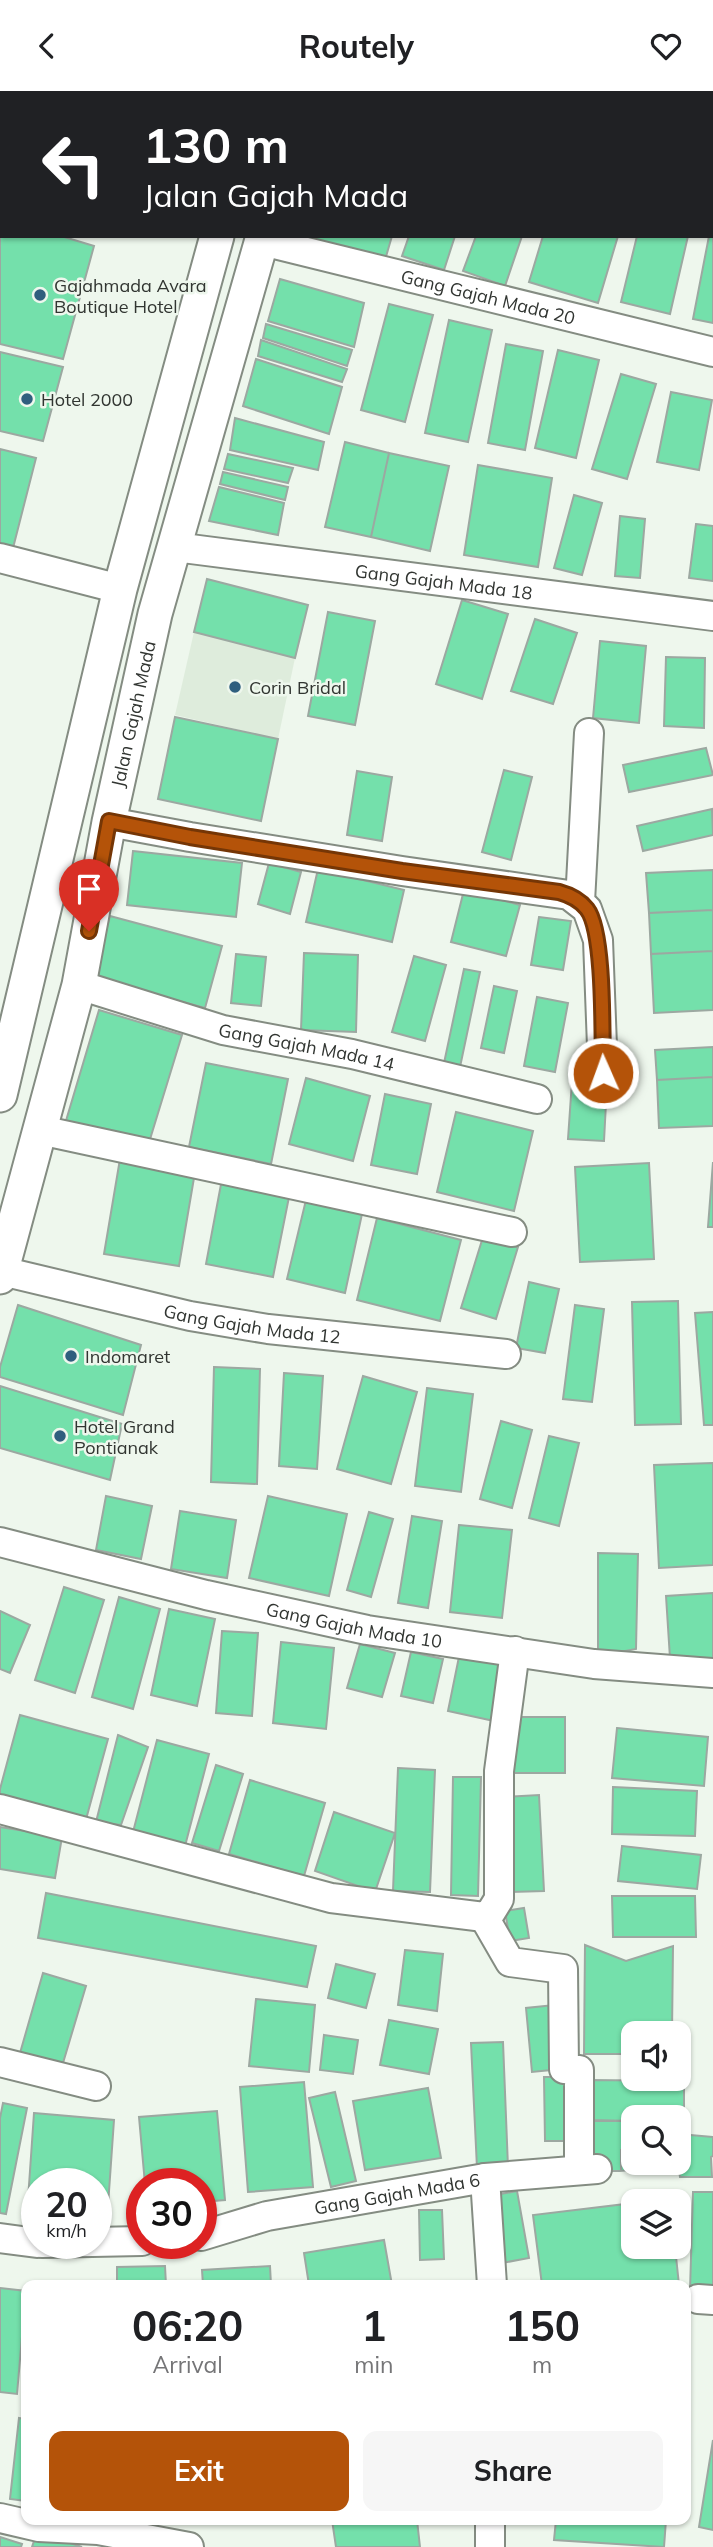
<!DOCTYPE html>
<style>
:root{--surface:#fff;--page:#f6f6f6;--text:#202124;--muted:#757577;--accent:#b45309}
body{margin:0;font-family:Mulish,sans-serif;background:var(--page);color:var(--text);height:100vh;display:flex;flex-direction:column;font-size:26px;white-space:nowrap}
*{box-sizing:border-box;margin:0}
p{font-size:23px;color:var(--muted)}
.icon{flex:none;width:38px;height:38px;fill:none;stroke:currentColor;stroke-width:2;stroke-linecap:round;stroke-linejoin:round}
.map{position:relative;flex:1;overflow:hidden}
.side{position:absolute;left:21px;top:2189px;width:670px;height:245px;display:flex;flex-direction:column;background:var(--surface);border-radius:14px;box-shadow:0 2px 5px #0004}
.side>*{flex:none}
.guide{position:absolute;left:0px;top:0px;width:714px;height:147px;box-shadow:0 2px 5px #0004;background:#202124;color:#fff;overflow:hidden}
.controls{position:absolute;left:621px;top:1930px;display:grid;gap:14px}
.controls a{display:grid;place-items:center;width:70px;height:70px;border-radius:14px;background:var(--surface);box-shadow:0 2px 5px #0004;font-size:35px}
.speed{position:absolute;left:21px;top:2077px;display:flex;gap:14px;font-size:35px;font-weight:700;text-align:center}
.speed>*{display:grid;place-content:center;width:91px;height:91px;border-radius:50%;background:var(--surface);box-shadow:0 2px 5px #0004;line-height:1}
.speed small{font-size:18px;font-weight:400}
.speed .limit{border:10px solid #d22;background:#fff;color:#111}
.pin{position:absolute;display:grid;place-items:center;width:60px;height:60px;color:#fff;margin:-72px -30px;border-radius:50% 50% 50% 0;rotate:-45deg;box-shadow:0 0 7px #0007}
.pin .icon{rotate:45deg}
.me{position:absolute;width:77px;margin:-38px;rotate:358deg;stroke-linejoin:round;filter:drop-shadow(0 0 5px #0008)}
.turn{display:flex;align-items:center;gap:24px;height:147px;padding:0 28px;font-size:32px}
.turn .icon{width:91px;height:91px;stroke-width:2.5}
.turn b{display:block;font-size:49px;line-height:60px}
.eta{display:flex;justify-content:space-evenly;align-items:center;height:119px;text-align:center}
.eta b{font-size:42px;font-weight:700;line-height:49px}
.button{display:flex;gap:14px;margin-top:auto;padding:14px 28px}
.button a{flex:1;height:80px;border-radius:14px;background:var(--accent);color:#fff;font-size:28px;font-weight:700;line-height:80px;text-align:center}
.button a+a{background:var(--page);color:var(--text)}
header{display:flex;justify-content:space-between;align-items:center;height:91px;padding:0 28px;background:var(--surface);font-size:32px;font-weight:700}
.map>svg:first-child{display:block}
.built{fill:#deecdc}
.building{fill:#74e0ab;stroke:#9ca8a1;stroke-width:2}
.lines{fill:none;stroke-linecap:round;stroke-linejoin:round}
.minor-casing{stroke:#848c82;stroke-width:32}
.tertiary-casing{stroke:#848c82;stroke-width:37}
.minor{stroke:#fff;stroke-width:28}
.tertiary{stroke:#fff;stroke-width:33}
.route-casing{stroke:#753606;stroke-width:18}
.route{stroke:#b45309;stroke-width:12}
.poi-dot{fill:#2f5f7e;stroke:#eef7ed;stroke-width:2.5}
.labels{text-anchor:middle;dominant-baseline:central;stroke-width:5;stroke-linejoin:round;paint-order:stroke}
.poi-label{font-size:18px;fill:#313531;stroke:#eef7ed;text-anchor:start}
.street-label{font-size:18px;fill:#313531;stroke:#eef7ed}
</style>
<header><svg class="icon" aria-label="back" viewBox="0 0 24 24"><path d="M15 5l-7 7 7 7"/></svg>Routely<svg class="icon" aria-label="heart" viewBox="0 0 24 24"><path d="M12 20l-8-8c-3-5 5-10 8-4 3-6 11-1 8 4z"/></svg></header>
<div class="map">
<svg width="713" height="2456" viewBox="0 0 713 2456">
<rect width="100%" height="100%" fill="#eef7ed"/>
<path class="built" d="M194,541L295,567L278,648L175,624Z"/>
<path class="building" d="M343,0H442L342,2Z
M0,127L2,145H61L94,155L63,268L0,253Z
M713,144V232L693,228L709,145Z
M303,145H392L385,169Z
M409,145H455L444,179L402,165Z
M476,145H522L505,195L463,180Z
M543,145H618L598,212L529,191Z
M637,145H688L670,223L621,211Z
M280,188L364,212L354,256L268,230Z
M389,213L433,224L405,331L361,319Z
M449,229L492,239L468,351L425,342Z
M266,233L352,259L347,275L263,247Z
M261,249L347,278L342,291L258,265Z
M506,253L543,260L525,359L488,352Z
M558,259L599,269L576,367L535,357Z
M0,261L63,276L43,350L0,340Z
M256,268L342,296L329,343L243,315Z
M621,283L656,293L627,388L592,378Z
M671,301L712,309L699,379L657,371Z
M235,327L324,351L318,379L230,359Z
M345,351L389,362L371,446L325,436Z
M0,358L36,367L13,457L0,454Z
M389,362L449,375L430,460L371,446Z
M228,363L293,377L288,392L224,378Z
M478,374L552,387L538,476L464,464Z
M223,381L288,396L285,409L220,393Z
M219,396L284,412L278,444L209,430Z
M574,404L602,412L582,484L554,477Z
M620,425L645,428L640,487L615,485Z
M696,433L713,435V490L689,487Z
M207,488L308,514L295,567L194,541Z
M462,509L508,523L482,608L436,593Z
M328,521L375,530L355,634L308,625Z
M535,528L577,542L553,613L511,600Z
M600,550L646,555L639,632L593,627Z
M666,566L705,567L704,637L664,635Z
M175,626L278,648L261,730L158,708Z
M706,657L713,684L629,701L623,674Z
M504,679L532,686L511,769L482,761Z
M357,680L392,686L382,750L347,744Z
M712,718L713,744L643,760L637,735Z
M133,760L242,772L236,826L127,814Z
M269,772L301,781L290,823L258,813Z
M318,778L404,799L392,851L306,831Z
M713,779V819L649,822L646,782Z
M464,799L520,814L506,865L451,851Z
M713,819V860L651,863L649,822Z
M110,825L222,855L205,917L94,887Z
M539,826L571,830L563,879L531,874Z
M713,860V919L654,922L651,863Z
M304,862L358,864L356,941L301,939Z
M236,863L266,866L261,915L231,912Z
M414,865L446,874L425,950L392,941Z
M464,878L480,881L460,976L444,972Z
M494,895L517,900L504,962L481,957Z
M537,906L568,912L555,981L524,975Z
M99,919L182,944L147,1058L65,1033Z
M713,956V986L657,989L655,959Z
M206,972L288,988L271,1073L189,1056Z
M713,986V1035L659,1037L657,989Z
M306,987L370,1005L353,1070L289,1053Z
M572,990L607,993L604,1050L568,1048Z
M385,1003L431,1013L417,1083L371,1074Z
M456,1021L533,1040L514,1120L437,1101Z
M120,1068L195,1081L179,1175L104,1163Z
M713,1071V1136H708Z
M649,1072L654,1168L580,1171L575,1076Z
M222,1088L290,1101L273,1186L206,1173Z
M306,1109L362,1123L345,1202L287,1188Z
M377,1127L461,1149L440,1230L357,1209Z
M483,1146L518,1156L496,1228L461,1217Z
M529,1191L559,1198L545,1262L516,1257Z
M678,1210L681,1333L635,1334L632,1211Z
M18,1214L141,1254L123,1324L0,1286V1276Z
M575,1214L604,1218L592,1311L563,1308Z
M713,1221V1334H704L695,1222Z
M214,1276L260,1278L257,1393L211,1391Z
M284,1282L323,1285L317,1378L279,1375Z
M363,1285L417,1301L391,1393L337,1378Z
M0,1295L122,1333L110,1389L0,1357Z
M427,1297L473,1303L461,1401L415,1395Z
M501,1330L532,1339L512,1417L480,1408Z
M549,1345L579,1352L559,1435L529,1427Z
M713,1372V1474L659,1477L654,1374Z
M106,1405L152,1415L141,1468L96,1459Z
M268,1405L347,1423L329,1505L249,1487Z
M180,1420L236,1429L227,1487L171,1478Z
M369,1421L393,1428L371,1506L347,1499Z
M412,1425L442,1430L428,1517L398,1512Z
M459,1434L512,1439L502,1527L450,1521Z
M598,1462L638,1463L636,1558L598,1565Z
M64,1496L104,1509L75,1602L35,1589Z
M713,1502V1572L670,1567L666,1505Z
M119,1506L160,1518L133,1618L92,1606Z
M169,1518L215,1528L197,1615L151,1604Z
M0,1520L30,1534L10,1582L0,1578Z
M222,1540L258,1542L252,1625L216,1622Z
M281,1551L334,1557L326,1638L273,1632Z
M360,1553L395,1562L382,1606L347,1597Z
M461,1556L507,1565L494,1630L448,1620Z
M411,1561L443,1568L433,1612L401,1605Z
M20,1624L108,1648L85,1732L0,1709V1698Z
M511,1626H565V1682H511Z
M617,1637L708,1646L704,1695L612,1687Z
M118,1644L148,1656L121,1734L96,1731Z
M157,1649L209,1663L185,1755L133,1741Z
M216,1674L243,1683L219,1760L192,1752Z
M398,1677L435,1679L430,1801L393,1800Z
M453,1686H481L478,1805L451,1804Z
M250,1689L325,1712L304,1785L229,1763Z
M613,1696L697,1700L695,1745L612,1743Z
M539,1704L544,1800L511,1801L505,1706Z
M334,1721L395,1742L375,1801L315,1780Z
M0,1736L62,1746L55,1787L0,1778Z
M622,1755L701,1764L697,1798L618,1790Z
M46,1802L316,1855L307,1896L38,1847Z
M612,1805H695L696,1846H613Z
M524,1817L529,1847L510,1850L505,1820Z
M585,1854L626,1870L673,1855L672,1942H634V1963H584Z
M405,1859L443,1863L437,1920L398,1914Z
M336,1873L375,1883L366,1917L328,1907Z
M43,1882L86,1895L60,1982L18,1969Z
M256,1908L315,1914L309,1981L249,1975Z
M554,1914L561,1978L532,1981L526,1917Z
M389,1929L438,1938L429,1983L380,1974Z
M324,1944L358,1949L353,1983L320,1979Z
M503,1951L508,2076L477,2077L471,1952Z
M544,1986H573L574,2050H545Z
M589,1989L684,1990V2029H679V2026H634V2030L589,2029Z
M304,1991L313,2096L248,2101L240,1996Z
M428,1997L441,2067L365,2079L353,2010Z
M335,2001L356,2090L331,2096L309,2007Z
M3,2012L27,2017L6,2123L0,2122V2027Z
M217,2020L225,2109L201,2111V2093H145L139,2026Z
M34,2022L114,2029L107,2129H96V2093H37V2124L27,2123Z
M584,2030H634V2059H621V2080H584Z
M679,2043L713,2046V2065L711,2066L712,2086H680L678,2072Z
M634,2058V2072H668V2075L621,2080V2059Z
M517,2100L529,2167L502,2172L490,2105Z
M693,2101H713V2200L690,2199Z
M634,2112V2156H675L679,2194H542L533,2124Z
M419,2119H442L444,2168L420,2169Z
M384,2149L392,2194H309L304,2162Z
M165,2175L166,2194H117V2176Z
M270,2175L271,2194H203L202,2179Z
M0,2197L26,2200L17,2303L0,2301Z
M19,2327L26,2328V2410L10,2408Z
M713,2349V2439L699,2436Z
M332,2429H417L420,2456H336Z
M556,2429H666L664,2456L554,2449Z
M37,2441L82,2456H32Z
M0,2446L22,2453L21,2456H0Z"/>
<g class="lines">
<g class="minor-casing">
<g id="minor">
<path d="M0,73H2"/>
<path id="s1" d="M262,150L713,261"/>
<path id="s2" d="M175,456L713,525"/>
<path d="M0,467L120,498"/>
<path d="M109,731L190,746L402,780L569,804L587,818L598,849L603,982"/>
<path d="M580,811L589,642"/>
<path id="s3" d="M79,894L223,939L352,963L537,1008"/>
<path d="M40,1039L512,1141"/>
<path id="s4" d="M2,1180L190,1225L268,1238L506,1263"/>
<path id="s5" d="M0,1451L206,1504L367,1539L594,1573L713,1582"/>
<path d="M0,1718L331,1807L484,1826L491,1821L499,1808V1680L515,1560"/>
<path d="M484,1826L510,1871L563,1878L564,1978L579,1979V2079"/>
<path d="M0,1971L96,1995"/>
<path d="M485,2087L492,2194"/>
<path id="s6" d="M201,2145L267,2125L485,2087L597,2078"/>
<path d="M0,2147L37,2152"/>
<path d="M42,2152L142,2150"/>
<path d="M698,2208L713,2209"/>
<path d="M0,2427L39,2436L98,2439L189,2456"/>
<path d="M490,2456V2429"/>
</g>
</g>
<g class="tertiary-casing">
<g id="tertiary">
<path d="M259,2V0"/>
<path d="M308,2L309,0"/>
<path d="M0,1004L120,498L217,145"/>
<path id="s7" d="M0,1186L79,894L109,731L155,523L263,145"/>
</g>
</g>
<use href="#minor" class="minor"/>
<use href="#tertiary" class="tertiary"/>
</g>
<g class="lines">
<g class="route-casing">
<path id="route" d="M89,840L109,730L190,746L402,780L559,801C570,804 580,809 587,818C605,841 602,948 603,982"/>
</g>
<use href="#route" class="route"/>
</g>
<g class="poi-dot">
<circle cx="40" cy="204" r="7"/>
<circle cx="27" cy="308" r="7"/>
<circle cx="235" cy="596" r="7"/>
<circle cx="71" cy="1265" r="7"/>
<circle cx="60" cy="1345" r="7"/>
</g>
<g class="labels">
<g class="poi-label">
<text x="54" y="194">Gajahmada Avara<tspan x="54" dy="21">Boutique Hotel</tspan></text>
<text x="41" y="308">Hotel 2000</text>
<text x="249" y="596">Corin Bridal</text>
<text x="85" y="1265">Indomaret</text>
<text x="74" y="1335">Hotel Grand<tspan x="74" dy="21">Pontianak</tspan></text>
</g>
<g class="street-label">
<text stroke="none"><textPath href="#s1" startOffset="233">Gang Gajah Mada 20</textPath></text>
<text stroke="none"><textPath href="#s2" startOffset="271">Gang Gajah Mada 18</textPath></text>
<text stroke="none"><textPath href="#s7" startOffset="579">Jalan Gajah Mada</textPath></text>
<text stroke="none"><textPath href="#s3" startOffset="236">Gang Gajah Mada 14</textPath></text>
<text stroke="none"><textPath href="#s4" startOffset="256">Gang Gajah Mada 12</textPath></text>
<text stroke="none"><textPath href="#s5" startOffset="364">Gang Gajah Mada 10</textPath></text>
<text stroke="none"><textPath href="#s6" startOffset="201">Gang Gajah Mada 6</textPath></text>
</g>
</g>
</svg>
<div class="controls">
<a><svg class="icon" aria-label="sound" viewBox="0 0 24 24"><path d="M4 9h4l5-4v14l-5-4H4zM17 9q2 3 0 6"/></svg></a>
<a><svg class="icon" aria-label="search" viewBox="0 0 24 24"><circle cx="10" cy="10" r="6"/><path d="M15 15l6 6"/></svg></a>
<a><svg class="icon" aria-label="layers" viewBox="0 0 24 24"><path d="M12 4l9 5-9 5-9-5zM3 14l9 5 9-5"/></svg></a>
</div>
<div class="speed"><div>20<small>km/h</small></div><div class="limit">30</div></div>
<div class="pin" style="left:89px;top:840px;background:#d93025"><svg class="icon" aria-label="arrive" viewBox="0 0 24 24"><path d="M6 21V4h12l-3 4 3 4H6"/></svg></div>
<svg class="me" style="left:603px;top:982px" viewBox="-20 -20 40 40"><circle r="17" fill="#b45309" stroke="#fff" stroke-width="3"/><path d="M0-11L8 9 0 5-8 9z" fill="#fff"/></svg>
<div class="guide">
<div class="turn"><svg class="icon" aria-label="left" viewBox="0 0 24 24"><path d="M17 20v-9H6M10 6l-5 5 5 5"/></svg><div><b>130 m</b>Jalan Gajah Mada</div></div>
</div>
<section class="side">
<div class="eta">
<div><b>06:20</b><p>Arrival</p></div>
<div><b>1</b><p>min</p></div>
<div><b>150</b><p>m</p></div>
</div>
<div class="button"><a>Exit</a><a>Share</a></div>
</section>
</div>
